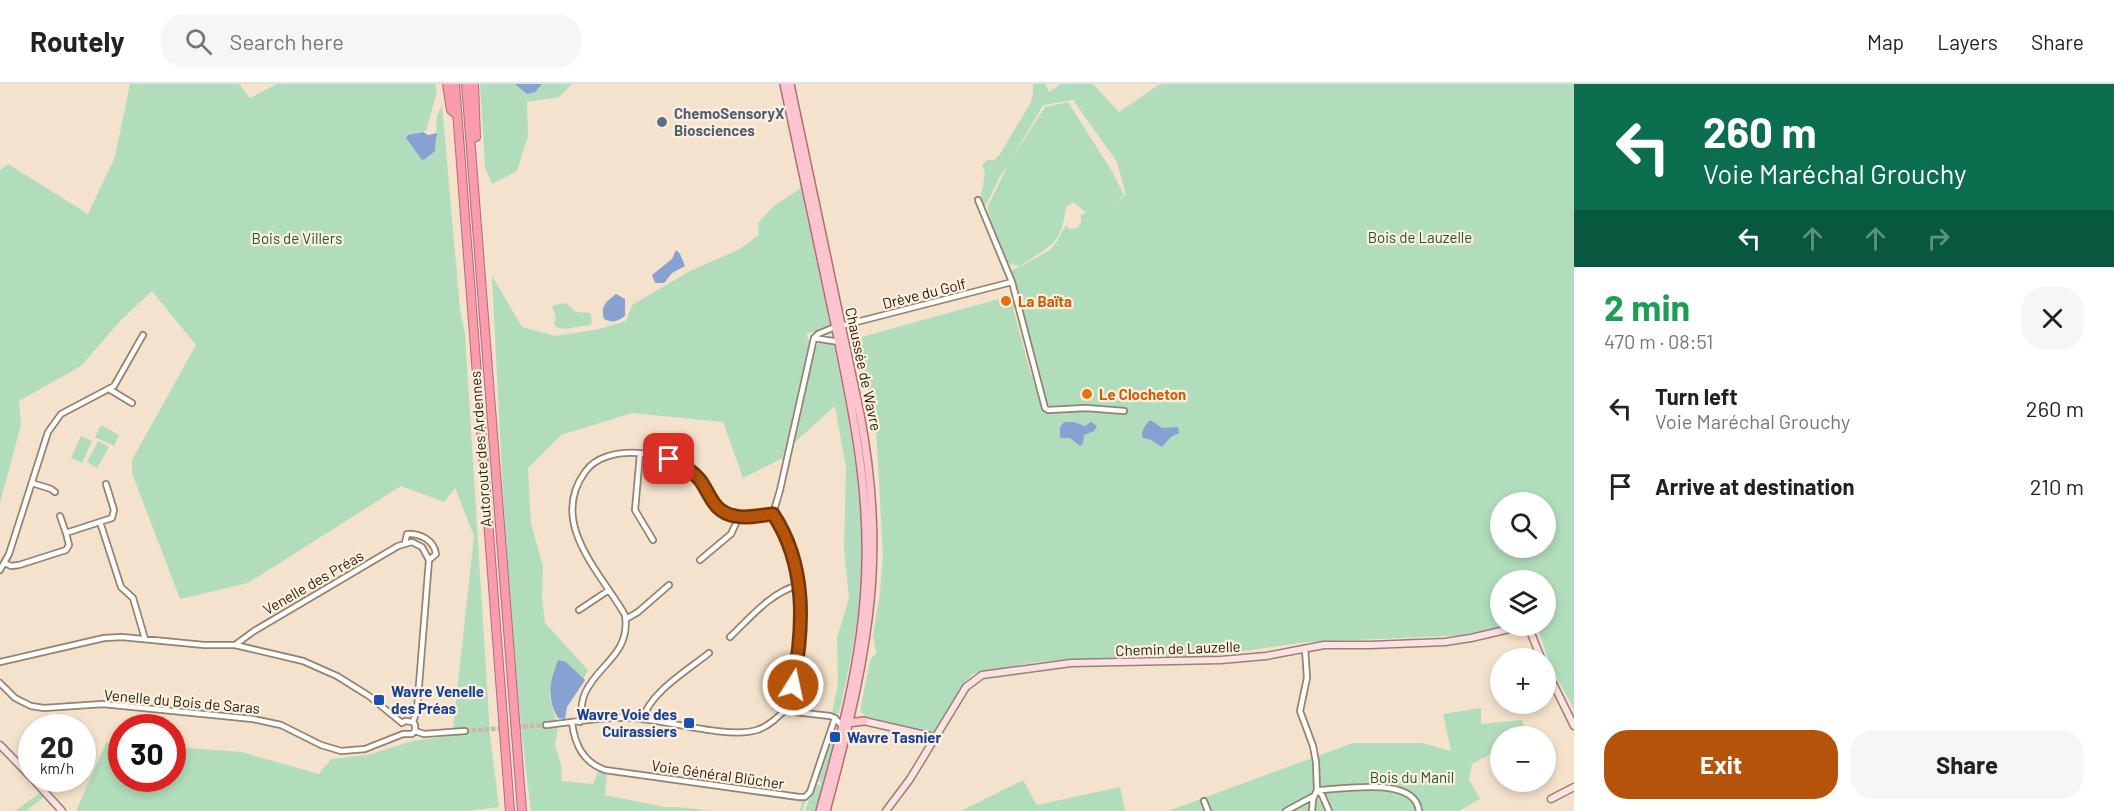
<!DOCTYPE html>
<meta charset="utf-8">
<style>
:root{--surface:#fff;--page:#f6f6f6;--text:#222;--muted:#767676;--line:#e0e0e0;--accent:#b45309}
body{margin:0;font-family:Barlow,sans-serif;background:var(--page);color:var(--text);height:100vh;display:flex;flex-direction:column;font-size:22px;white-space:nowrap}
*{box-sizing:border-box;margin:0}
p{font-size:20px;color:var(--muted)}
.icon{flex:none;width:33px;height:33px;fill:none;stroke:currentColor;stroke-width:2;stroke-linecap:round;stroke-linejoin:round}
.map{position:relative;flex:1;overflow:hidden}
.drawer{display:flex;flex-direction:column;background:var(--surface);width:540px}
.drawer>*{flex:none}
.guide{background:#0b6e4f;color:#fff;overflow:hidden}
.buttons{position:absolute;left:1490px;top:408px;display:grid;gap:12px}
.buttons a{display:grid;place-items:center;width:66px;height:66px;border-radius:50%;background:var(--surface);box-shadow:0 3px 9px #0003;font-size:30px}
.speed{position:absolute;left:18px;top:630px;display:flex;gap:12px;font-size:30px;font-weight:700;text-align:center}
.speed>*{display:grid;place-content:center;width:78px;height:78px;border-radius:50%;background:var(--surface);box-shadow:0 3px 9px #0003;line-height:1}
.speed small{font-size:15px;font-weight:400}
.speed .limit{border:9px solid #d22;background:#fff;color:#111}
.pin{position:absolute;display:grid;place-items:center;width:51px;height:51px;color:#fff;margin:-26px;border-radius:12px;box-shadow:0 3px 9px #0006}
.me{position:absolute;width:66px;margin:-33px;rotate:10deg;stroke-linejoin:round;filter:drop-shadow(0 0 4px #0008)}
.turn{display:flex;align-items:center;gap:21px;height:126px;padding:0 30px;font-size:27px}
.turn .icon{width:78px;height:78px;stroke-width:2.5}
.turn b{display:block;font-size:42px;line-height:51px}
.lanes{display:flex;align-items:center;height:57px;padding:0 30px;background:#0003;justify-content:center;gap:30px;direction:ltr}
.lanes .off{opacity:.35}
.round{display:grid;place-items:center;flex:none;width:63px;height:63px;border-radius:24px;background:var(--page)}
.headline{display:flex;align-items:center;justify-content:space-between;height:102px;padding:0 30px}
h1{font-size:36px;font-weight:700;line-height:45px;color:#1e9e55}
.cta{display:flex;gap:12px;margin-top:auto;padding:12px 30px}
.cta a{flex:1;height:69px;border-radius:24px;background:var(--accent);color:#fff;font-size:24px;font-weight:700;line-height:69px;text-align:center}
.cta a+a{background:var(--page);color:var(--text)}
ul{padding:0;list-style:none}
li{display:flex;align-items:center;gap:18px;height:78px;padding:0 30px}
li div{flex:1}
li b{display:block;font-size:22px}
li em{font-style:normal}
header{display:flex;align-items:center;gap:36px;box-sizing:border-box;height:84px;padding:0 30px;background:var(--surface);border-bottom:2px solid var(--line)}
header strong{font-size:28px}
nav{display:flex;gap:33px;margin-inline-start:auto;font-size:21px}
.search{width:420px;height:54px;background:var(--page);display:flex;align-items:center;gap:15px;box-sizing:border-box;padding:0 21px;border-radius:24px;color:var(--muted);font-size:22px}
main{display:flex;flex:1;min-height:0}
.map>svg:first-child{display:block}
.green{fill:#b1ddbc;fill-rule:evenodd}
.water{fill:#86a1d2}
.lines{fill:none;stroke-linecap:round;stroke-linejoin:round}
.street-tunnel{stroke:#c9baa7;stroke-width:4.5;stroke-dasharray:4.5 2;stroke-linecap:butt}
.street-casing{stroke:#93836f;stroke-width:8}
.secondary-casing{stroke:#93836f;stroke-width:9}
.primary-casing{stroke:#ad6e77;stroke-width:10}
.highway-casing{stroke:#ad6e77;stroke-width:10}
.street{stroke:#fff;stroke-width:4.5}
.secondary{stroke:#fee1e7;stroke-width:6}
.primary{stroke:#fcc4ce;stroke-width:7}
.highway{stroke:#fa9cae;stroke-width:8}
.route-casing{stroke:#753606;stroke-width:15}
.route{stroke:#b45309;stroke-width:10}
.service-dot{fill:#5c6f8a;stroke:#fff0de;stroke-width:2}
.food-dot{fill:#e8710a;stroke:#fff0de;stroke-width:2}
.transit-dot{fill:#1a4fb4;stroke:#fff0de;stroke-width:2}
.labels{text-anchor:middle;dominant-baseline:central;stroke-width:4.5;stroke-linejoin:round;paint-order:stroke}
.service-label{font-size:15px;font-weight:bold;fill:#4e5e75;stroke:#fff0de;text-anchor:start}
.park-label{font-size:15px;fill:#1c5732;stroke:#fff0de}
.street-label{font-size:15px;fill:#1f1911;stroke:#fff0de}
.food-label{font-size:15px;font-weight:bold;fill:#c56008;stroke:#fff0de;text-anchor:start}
.transit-label{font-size:15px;font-weight:bold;fill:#164399;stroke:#fff0de;text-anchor:start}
</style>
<header>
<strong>Routely</strong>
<div class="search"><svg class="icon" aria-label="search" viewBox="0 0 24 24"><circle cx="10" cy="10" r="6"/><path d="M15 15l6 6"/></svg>Search here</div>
<nav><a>Map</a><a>Layers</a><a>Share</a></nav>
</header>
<main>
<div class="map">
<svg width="1574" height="727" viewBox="0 0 1574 727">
<rect width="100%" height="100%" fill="#f4e2cc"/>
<path class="green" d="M130,0H239L250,14L277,0H435L437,8L426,47L415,49L435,67L437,32L442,21L460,226L465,250L490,651L499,723L466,727H76L106,659L121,660L122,694H172L173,663L241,668L319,690L331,675L367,671L413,657L465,650L464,645H453L474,452L455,404L444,418L401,402L248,499L180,515L132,389V376L196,261L152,207L120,237L81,282L19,317L21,341L0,419V86L8,80L88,130L115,73Z
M480,0H572L559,13L527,18L528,52L517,87L492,100L485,83Z
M1033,0H1045L1049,8L1061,0H1093L1119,28L1160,0H1574V625L1550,581L1537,542H1545V496H1500V542H1506L1468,551L1307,558L1209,572L1037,578L973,590L964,599L934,648L931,649L871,636L860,627L870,576L877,568L875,564L873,552L880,509L883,471L876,344L858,254L1013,211L987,124L1008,81L1000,92L984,125L980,117L985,89L982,81L987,76H994L1000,70L1031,18L1033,9ZM1073,16L1117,78L1126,111L1112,121L1124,111L1113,89L1068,18L1045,23L1011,76L1043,21ZM1073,118L1086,129L1081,131V138L1077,144L1070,145L1066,141C1062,147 1058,157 1053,163C1049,168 1016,185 1009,187L1035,290L1031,291L1013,224L1017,222L1006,179L1020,182C1050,161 1061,162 1066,123ZM1500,418H1545V464H1500Z
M801,104L830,241L826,245L806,250L810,259L785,373L743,394L723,338L632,329L561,351L528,384L531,440L543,482L542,514L545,539L588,586L583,595L566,578L555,583L549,611L556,636L545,638L546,643L558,642L555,661L561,680L562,697L593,700L599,686L806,716L802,727H800L802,718L607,690L605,711L664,723H678L713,727H531C508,550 501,370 492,192L522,243L556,252L599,245L626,237L632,221L690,187L740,165L759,151L758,139L774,122Z
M566,219L576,228L590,229L592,238L590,241L564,245L556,243L554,240L556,232L552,223L554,221Z
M825,257L834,262C850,342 867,424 860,507C857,549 848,589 839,629L832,630L838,599L837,554L849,514L844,465L846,384L835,322L794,359L814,265L819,259Z
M101,341L119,351L114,362L95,353Z
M81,352L92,357L82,379L71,374Z
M98,357L109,363L97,384L87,378Z
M1481,624V640L1522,636L1527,651L1523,652H1500V665L1472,680L1469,696L1480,715L1459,727H1168L1353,659H1422L1451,667L1443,630Z
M832,655V659L834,660L816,727H805L815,700L821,701V698L817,696L830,657Z
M1023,696L1037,721L1120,703L1125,727H961Z
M41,708L45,712L26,727H15Z"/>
<path class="water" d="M515,0H542L535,8L527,10Z
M423,48L428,51L437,49V52L436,53L435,67L425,75L422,76L406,54L408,51Z
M676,166L680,170L685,182L672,189L664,199H655L652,191L672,175Z
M616,210L625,215V232C617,238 612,239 604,235C600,222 606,218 616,210Z
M1149,337H1152L1162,344L1178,343L1179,349L1171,353L1162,363L1151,356L1143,354C1140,348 1145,342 1149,337Z
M1064,338H1074L1085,342L1091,338L1097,342L1094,347L1084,351L1083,360L1080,362L1070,354H1060V343Z
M558,576L566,578L585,596L567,623L565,635L558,634C546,613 550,597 558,576Z"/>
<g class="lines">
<path class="street-tunnel" d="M465,647L546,641"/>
<g class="street-casing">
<path id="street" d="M978,116L1012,198L1045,324L1048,326L1086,324L1124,327
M841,242L1012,198
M814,254L839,258
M109,305L132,319
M640,370L635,426L653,456
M32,399L51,405L55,408
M60,432L66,449
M100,438L121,503L133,514L145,555
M405,459L407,450C420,449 434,456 436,470L429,476
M700,476L731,450L739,433
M5,479L11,482L19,481L66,466L69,461L66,449L112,434L114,426L106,400
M0,486L9,470L48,348L61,330L114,302L143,251
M579,526L609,506
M626,535L638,528L669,501
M730,553C750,534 771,508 799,501
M235,561L254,547L398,462L412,458L422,463L429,476L417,626L413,638
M1305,564L1307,594L1300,627L1313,662L1316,678L1317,706L1313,715L1312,727
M0,578L104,554L122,553L204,561H235L303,577L337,592L369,612L402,639
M0,599L15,614L31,622L44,624L103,620L253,635L281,641L321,661L341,667L365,665L403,650H412L415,647L424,650L465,647
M786,625C807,565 809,484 773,430L780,406L814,254L818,250L835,243
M643,635C649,609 688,586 709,569
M580,638C581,629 581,618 585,609C598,580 631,570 625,531C601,489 548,439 585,388C606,358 668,367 693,389C707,401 709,423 727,430C741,436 758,432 773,430
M402,639L405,637L413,638L415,641V647
M572,639C575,661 583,678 605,686L799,713H805L810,708L835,634
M546,641C575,638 605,632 633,634C666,636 728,655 757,646C769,642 778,633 786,625L795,628L830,632L835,634L842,642
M1317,706C1342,706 1415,691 1419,727
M1317,706L1322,711L1329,727
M1204,717L1208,727
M1286,727L1312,713"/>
</g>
<g class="secondary-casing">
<path id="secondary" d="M1528,542L1541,574
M1545,583L1574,642
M864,637L934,653
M0,661L32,694
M32,694L62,727
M1551,715L1574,703
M886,727L910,695L966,603L982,591L1071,579L1221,576L1266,572L1324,561H1370L1445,558L1471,554L1522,542"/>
</g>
<g class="primary-casing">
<path id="primary" d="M784,0C801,80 818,160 835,240C851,319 868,396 866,478C865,562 843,646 820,727
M790,0L860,330C873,398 877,467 868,535C860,600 843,664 826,727
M848,639L864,637"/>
</g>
<g class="highway-casing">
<path id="highway" d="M447,0L451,26L457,31
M455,0L510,727
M466,0L522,727
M470,55L476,53L474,0"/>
</g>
<use href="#street" class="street"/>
<use href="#secondary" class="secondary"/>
<use href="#primary" class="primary"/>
<use href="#highway" class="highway"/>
</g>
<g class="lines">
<g class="route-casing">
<path id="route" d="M669,375C681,380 692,386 700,396C711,411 713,428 735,432C747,435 760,431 773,430C807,481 804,543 793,601"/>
</g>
<use href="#route" class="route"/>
</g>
<circle class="service-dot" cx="662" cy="38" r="6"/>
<g class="food-dot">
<circle cx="1006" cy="217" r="6"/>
<circle cx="1087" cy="310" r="6"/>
</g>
<g class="transit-dot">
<rect x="373" y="610" width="12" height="12" rx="3"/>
<rect x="683" y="633" width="12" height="12" rx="3"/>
<rect x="829" y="647" width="12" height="12" rx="3"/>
</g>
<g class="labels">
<g class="service-label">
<text x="674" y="29">ChemoSensoryX<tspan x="674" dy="17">Biosciences</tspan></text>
</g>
<g class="park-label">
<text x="1420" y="153">Bois de Lauzelle</text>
<text x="297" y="154">Bois de Villers</text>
<text x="1412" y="693">Bois du Manil</text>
</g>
<g class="street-label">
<text transform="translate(924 209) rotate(-14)">Drève du Golf</text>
<text transform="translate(864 285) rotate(78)">Chaussée de Wavre</text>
<text transform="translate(480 365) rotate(-94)">Autoroute des Ardennes</text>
<text transform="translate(313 498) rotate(-30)">Venelle des Préas</text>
<text transform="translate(1178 564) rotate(-2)">Chemin de Lauzelle</text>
<text transform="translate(182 617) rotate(5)">Venelle du Bois de Saras</text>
<text transform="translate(718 690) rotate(8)">Voie Général Blücher</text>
</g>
<g class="food-label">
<text x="1018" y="217">La Baïta</text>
<text x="1099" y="310">Le Clocheton</text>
</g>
<g class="transit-label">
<text x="391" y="607">Wavre Venelle<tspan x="391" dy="17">des Préas</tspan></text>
<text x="677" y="630" text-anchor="end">Wavre Voie des<tspan x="677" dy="17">Cuirassiers</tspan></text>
<text x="847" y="653">Wavre Tasnier</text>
</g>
</g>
</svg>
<div class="buttons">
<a><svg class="icon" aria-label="search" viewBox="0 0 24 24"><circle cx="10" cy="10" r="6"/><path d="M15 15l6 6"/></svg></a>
<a><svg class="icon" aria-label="layers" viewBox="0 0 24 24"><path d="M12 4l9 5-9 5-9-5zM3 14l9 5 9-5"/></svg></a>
<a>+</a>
<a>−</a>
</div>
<div class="speed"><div>20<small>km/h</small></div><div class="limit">30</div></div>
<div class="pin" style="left:669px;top:375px;background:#d93025"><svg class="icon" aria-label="arrive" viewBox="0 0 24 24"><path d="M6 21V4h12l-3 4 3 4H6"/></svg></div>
<svg class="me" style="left:793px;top:601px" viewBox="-20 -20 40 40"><circle r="17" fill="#b45309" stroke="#fff" stroke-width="3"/><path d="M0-11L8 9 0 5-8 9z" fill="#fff"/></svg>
</div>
<section class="drawer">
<div class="guide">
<div class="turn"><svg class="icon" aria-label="left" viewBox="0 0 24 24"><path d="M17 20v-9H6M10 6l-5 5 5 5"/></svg><div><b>260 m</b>Voie Maréchal Grouchy</div></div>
<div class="lanes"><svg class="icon" aria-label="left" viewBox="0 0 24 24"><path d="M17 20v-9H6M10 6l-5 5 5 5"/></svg><svg class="icon off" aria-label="ahead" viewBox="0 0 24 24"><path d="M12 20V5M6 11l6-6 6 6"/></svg><svg class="icon off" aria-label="ahead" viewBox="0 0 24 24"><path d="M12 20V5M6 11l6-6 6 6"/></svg><svg class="icon off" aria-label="right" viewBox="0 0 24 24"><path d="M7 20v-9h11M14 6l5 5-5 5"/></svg></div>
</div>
<div class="headline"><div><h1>2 min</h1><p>470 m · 08:51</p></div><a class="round"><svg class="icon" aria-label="close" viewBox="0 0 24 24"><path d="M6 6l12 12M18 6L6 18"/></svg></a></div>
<ul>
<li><svg class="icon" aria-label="left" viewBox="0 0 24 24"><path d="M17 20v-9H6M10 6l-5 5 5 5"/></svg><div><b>Turn left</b><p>Voie Maréchal Grouchy</p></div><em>260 m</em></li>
<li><svg class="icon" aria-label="arrive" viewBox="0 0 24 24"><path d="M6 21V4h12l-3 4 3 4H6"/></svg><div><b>Arrive at destination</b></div><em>210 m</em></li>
</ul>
<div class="cta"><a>Exit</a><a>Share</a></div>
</section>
</main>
